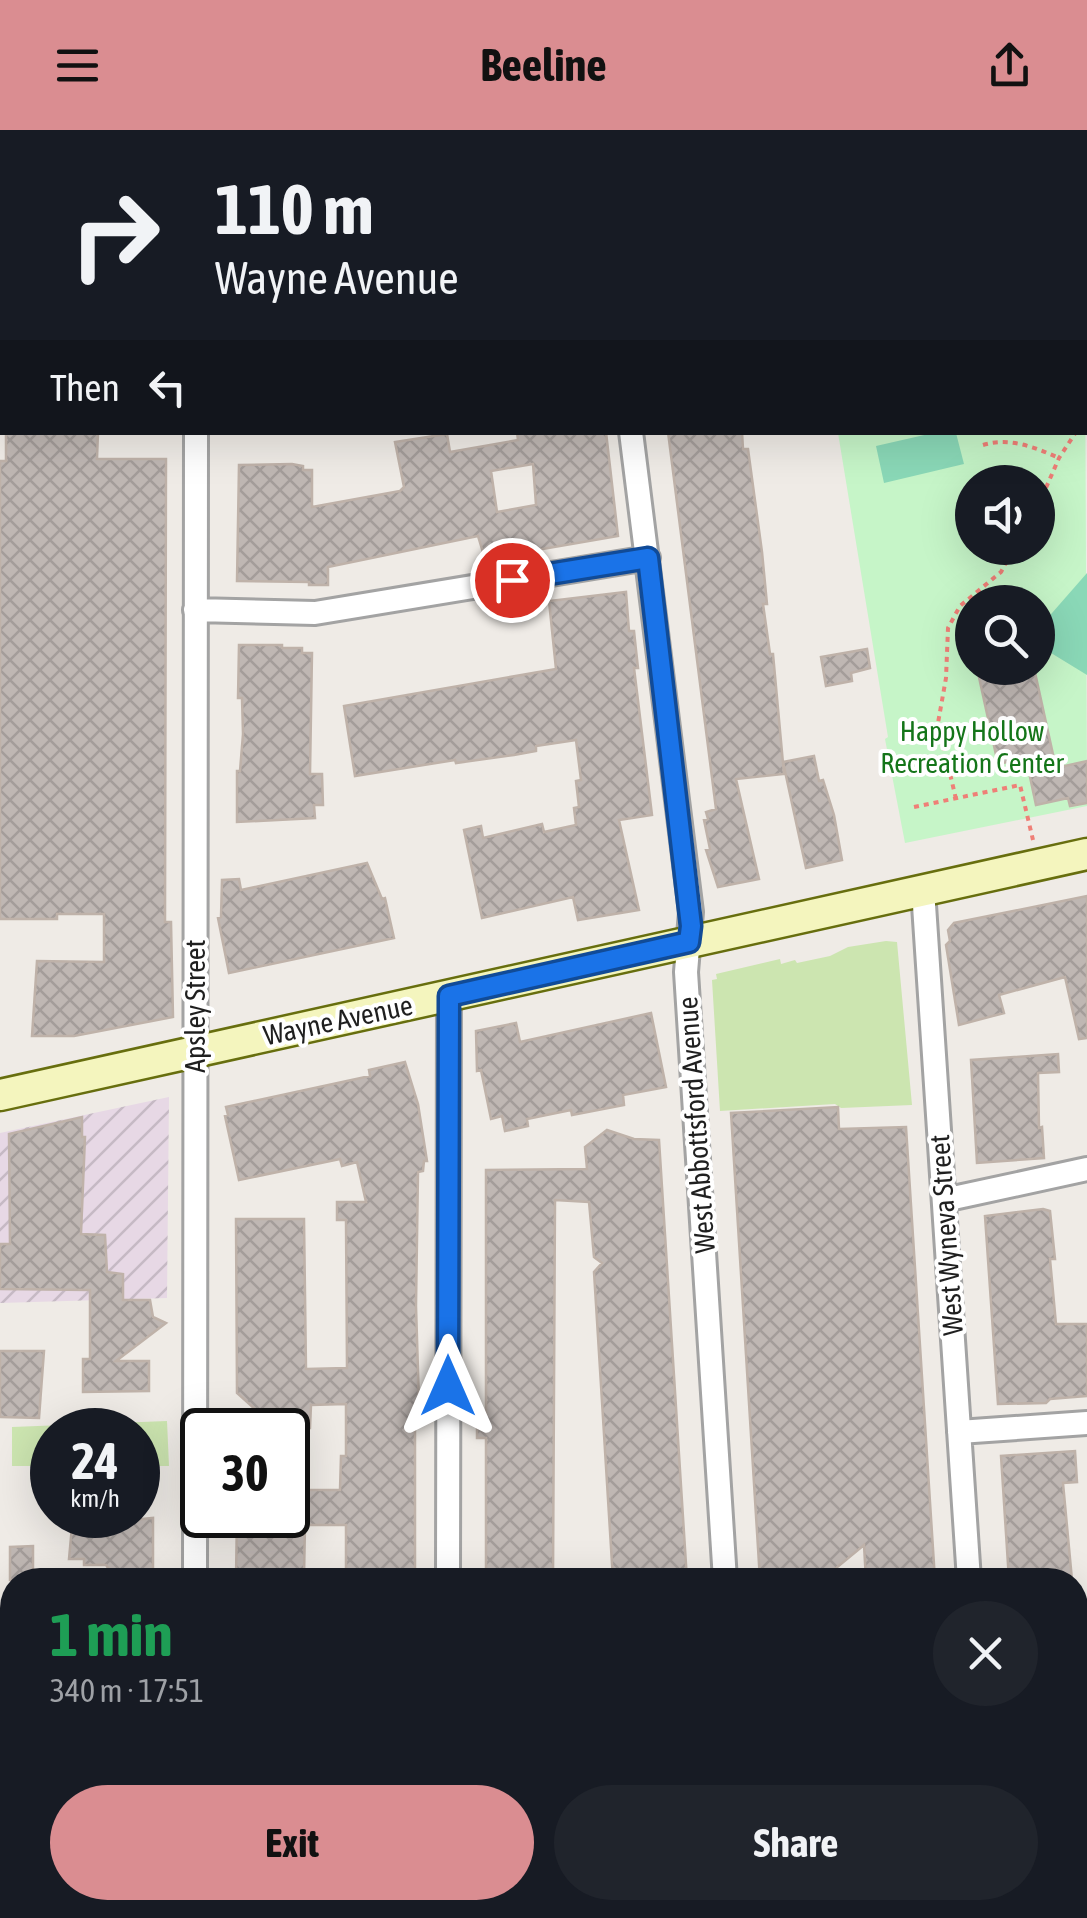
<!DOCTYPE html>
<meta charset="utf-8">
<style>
:root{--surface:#171b24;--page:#20242c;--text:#f1f3f6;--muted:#9ea1a6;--accent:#da8d91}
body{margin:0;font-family:"Asap Condensed",sans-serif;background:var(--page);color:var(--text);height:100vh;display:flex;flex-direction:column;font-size:38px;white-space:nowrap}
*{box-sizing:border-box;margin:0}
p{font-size:32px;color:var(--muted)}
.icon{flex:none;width:55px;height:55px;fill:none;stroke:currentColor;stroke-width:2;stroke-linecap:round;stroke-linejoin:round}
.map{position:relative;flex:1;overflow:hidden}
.panel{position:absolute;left:0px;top:1438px;width:1088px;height:352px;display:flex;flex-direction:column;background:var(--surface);border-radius:40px 40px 0 0;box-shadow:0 10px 40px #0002}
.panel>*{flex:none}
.guide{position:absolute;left:0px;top:0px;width:1088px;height:305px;box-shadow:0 10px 40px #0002;background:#171b24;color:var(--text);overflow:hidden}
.controls{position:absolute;left:955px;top:335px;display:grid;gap:20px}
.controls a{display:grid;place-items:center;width:100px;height:100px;border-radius:50%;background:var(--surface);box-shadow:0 10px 40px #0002;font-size:50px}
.speed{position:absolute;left:30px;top:1278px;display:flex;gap:20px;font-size:50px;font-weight:700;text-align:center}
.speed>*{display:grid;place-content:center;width:130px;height:130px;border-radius:50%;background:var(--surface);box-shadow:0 10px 40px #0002;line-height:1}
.speed small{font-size:25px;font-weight:400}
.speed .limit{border:5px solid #111;border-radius:15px;background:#fff;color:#111}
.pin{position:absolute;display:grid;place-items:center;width:85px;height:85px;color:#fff;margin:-42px;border:5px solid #fff;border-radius:50%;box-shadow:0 2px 10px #0007}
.me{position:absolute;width:110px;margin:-55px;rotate:0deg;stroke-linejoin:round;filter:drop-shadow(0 0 8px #0008)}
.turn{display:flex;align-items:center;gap:35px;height:210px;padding:0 50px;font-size:45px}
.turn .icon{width:130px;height:130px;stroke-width:2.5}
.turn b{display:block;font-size:70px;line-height:85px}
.then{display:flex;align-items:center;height:95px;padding:0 50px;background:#0003;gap:20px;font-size:38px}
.round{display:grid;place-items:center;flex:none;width:105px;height:105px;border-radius:52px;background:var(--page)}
.overview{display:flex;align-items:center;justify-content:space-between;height:170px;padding:0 50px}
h1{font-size:60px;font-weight:700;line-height:75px;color:#1e9e55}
.action{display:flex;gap:20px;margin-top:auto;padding:20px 50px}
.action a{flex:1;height:115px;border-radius:60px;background:var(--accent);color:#111;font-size:40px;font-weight:700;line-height:115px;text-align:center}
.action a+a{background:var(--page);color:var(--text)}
header{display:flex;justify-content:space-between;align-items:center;height:130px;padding:0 50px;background:var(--accent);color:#111;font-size:45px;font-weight:700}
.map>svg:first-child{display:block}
.industrial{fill:url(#industrial-furrows)}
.grass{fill:#cce5b0}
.park{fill:#c6f5c8;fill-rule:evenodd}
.pitch{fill:#8ad8b7}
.building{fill:url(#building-cross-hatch);stroke:#bfb2a9;stroke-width:2.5;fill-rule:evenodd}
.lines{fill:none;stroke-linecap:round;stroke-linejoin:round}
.lane-casing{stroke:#a3a3a3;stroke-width:16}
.street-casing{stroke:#a3a3a3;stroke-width:28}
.secondary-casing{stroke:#676e0e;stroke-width:35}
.path{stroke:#ef7f77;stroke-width:4;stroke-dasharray:5 5;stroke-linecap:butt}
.lane{stroke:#fff;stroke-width:11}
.street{stroke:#fff;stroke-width:22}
.secondary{stroke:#f4f5be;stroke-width:30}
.route-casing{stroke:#114b97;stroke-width:25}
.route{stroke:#1a73e8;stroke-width:18}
.labels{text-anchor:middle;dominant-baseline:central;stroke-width:8;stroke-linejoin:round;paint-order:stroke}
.park-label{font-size:28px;fill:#147519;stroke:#fff}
.street-label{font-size:28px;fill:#1f1f1f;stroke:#fff}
</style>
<header><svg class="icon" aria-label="menu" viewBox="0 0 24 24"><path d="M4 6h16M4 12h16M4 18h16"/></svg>Beeline<svg class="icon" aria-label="share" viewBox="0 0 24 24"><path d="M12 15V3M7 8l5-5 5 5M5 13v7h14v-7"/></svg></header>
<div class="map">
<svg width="1087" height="1788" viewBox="0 0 1087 1788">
<defs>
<pattern id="industrial-furrows" width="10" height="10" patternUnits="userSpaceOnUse" patternTransform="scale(2.5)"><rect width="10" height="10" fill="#e7d8e5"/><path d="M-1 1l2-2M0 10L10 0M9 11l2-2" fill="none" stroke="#c6b9c4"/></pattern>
<pattern id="building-cross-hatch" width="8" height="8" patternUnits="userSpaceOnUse" patternTransform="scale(2.5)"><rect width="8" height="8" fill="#bfb7b3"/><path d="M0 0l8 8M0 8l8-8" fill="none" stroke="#a49d9a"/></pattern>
</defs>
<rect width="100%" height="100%" fill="#efebe6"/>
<path class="industrial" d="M169,967L167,1168L0,1173V1003Z"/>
<path class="grass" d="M886,811L897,812L912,975L841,978L835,974L720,981L712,850L717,849L716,844L780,829L781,834L795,830L797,833L830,826L848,817Z
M167,1291L169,1336H138V1300H52V1336H12V1297Z"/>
<path class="park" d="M1085,197L1087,676L905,713L885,609L888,607L838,303L1085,302ZM972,352H1038V418H972ZM972,472H1038V538H972Z
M678,1778H790V1788H678Z"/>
<path class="pitch" d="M933,303H956L964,334L884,353L876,316Z
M1087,443V545L1038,515V499Z"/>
<path class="building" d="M6,302H98L97,329H166L165,792H171L173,887L74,906H32L37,831L104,832V784H57V789H0V331H6Z
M517,302H606L618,406L485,429L478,406L328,437V455H309V452L237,451L239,335L292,334L303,336V340H312V377L400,361L404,357L395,312L447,304L450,322L518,310ZM533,334L536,375L497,382L491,341Z
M668,302H742L743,319H748L762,422L767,474H763L770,524H773L784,644L736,649L759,749L718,757L706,720L710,719L704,690L708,689L706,682L716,679Z
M626,462L629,501H634L636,520L638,538H634L652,685L619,690L639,780L578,790L573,767L482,788L464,700L481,696L483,708L542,694L544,702L576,695L574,678L579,677L576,651L581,650L576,610L536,616V621L514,625L456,633L455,630L355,646L344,576L556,539L549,471Z
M239,515H282V518H302V523H312L310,644H322L323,675H314L315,688L237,692V641H240L243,604L242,568H238Z
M867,519L870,538L851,543L852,551L826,556L821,527Z
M977,538H1034L1056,638L1087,631V673L1070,676L1068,668L1036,675L1026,628L998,634Z
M814,626L819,651L823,650L834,685L842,730L806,738L783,632Z
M367,733L382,769L385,768L394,808L229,843L218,788L221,787L222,750L239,749L241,760Z
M1087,766V908L1079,909L1065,847L999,865L1004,883L959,895L946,815L950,811L948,800L954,793Z
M651,883L666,957L623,965L624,975L572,985L571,980L527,989L528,996L505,1001L502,986L491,989L481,940L477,941L476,901L516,893L520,912Z
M1058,924L1059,942L1038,943L1039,998L1042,997L1044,1028L977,1033L971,930Z
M405,932L418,974L427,1031H424L423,1041L418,1042L416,1176L419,1273L415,1274V1450H346V1395H305L304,1447L236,1448L237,1385H288V1300H278L237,1263L236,1089H304L306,1239L347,1238L346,1090H337V1072H366L357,1032L342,1036L340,1029L239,1050L225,986L228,985L226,977L370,946L369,940ZM346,1274V1326H341L340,1360H304L305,1298H310L311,1275Z
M838,977L839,999L906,997L935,1450H866L864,1415L830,1443V1450H760L731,983Z
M82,987V1007H85L81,1104L105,1105L107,1142L123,1144V1170H150L153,1187L166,1193L116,1231H149V1261L83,1262V1229H90V1160L0,1159V1114H10L9,1004Z
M607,1000L634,1009L659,1010L687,1450H613L594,1142L602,1133L594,1127L589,1072L555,1070L553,1450H486V1308H477V1287H486V1040L587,1039L585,1017Z
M1043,1079L1050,1081L1055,1129H1050L1056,1194H1087V1266L1050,1269L1046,1273L998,1274L985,1086Z
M0,1221H44L39,1288L0,1287Z
M1075,1321L1077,1352L1063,1353L1072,1450H1009L1001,1326Z
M153,1388V1442H111L106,1435H84V1429H69L72,1396Z
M33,1416V1450H10V1417Z"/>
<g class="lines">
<g class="lane-casing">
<path id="lane" d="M942,0V2
M308,2L320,0"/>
</g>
<g class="street-casing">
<path id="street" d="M798,0V2
M197,2V0
M978,2L990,0
M0,153L2,168
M0,214H2
M631,302L691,782L686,842L725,1450
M195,480L315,483L648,428
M923,760L969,1450
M944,1070L1087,1039
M959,1302L1087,1293
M195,1450L196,302
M448,1450L449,865
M0,1692H12
M1075,1743H1087
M958,1778V1788
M194,1788V1778"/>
</g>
<g class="secondary-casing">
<path id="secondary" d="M0,965L1087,724"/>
</g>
<path class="path" d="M1085,291L1087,288
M983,315C1010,307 1034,317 1059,328
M1038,376L1059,328L1076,302
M956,669L938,593L946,548L948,498L960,476L1001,442L1014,418
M914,677L1020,655L1033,710"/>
<use href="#lane" class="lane"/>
<use href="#street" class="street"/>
<use href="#secondary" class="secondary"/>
</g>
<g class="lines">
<g class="route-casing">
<path id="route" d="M448,1256L449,866L689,812L691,796L648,428L512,450"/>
</g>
<use href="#route" class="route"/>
</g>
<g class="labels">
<g class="park-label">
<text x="972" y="601">Happy Hollow<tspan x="972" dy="32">Recreation Center</tspan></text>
</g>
<g class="street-label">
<text transform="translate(195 876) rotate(-90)">Apsley Street</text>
<text transform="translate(338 890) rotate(-12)">Wayne Avenue</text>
<text transform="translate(696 995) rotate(-94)">West Abbottsford Avenue</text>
<text transform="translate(946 1105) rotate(-94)">West Wyneva Street</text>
</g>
</g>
</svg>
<div class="controls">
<a><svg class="icon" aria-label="sound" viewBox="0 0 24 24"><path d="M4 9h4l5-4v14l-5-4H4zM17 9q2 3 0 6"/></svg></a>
<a><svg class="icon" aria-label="search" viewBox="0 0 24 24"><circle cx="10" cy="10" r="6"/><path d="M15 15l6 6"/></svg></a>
</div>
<div class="speed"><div>24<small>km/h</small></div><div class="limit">30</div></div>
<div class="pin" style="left:512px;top:450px;background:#d93025"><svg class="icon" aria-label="arrive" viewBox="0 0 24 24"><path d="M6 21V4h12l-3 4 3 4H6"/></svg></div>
<svg class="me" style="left:448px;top:1256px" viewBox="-20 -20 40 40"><path d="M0-17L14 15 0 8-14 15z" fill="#1a73e8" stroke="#fff" stroke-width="4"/></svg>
<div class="guide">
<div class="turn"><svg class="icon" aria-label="right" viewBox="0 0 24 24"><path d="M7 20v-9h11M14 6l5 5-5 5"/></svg><div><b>110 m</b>Wayne Avenue</div></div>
<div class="then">Then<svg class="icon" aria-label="left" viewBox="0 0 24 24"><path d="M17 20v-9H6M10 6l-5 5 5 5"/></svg></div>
</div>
<section class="panel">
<div class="overview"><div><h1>1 min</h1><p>340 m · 17:51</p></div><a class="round"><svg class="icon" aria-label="close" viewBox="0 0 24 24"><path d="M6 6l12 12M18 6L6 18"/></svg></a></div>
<div class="action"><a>Exit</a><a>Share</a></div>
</section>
</div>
